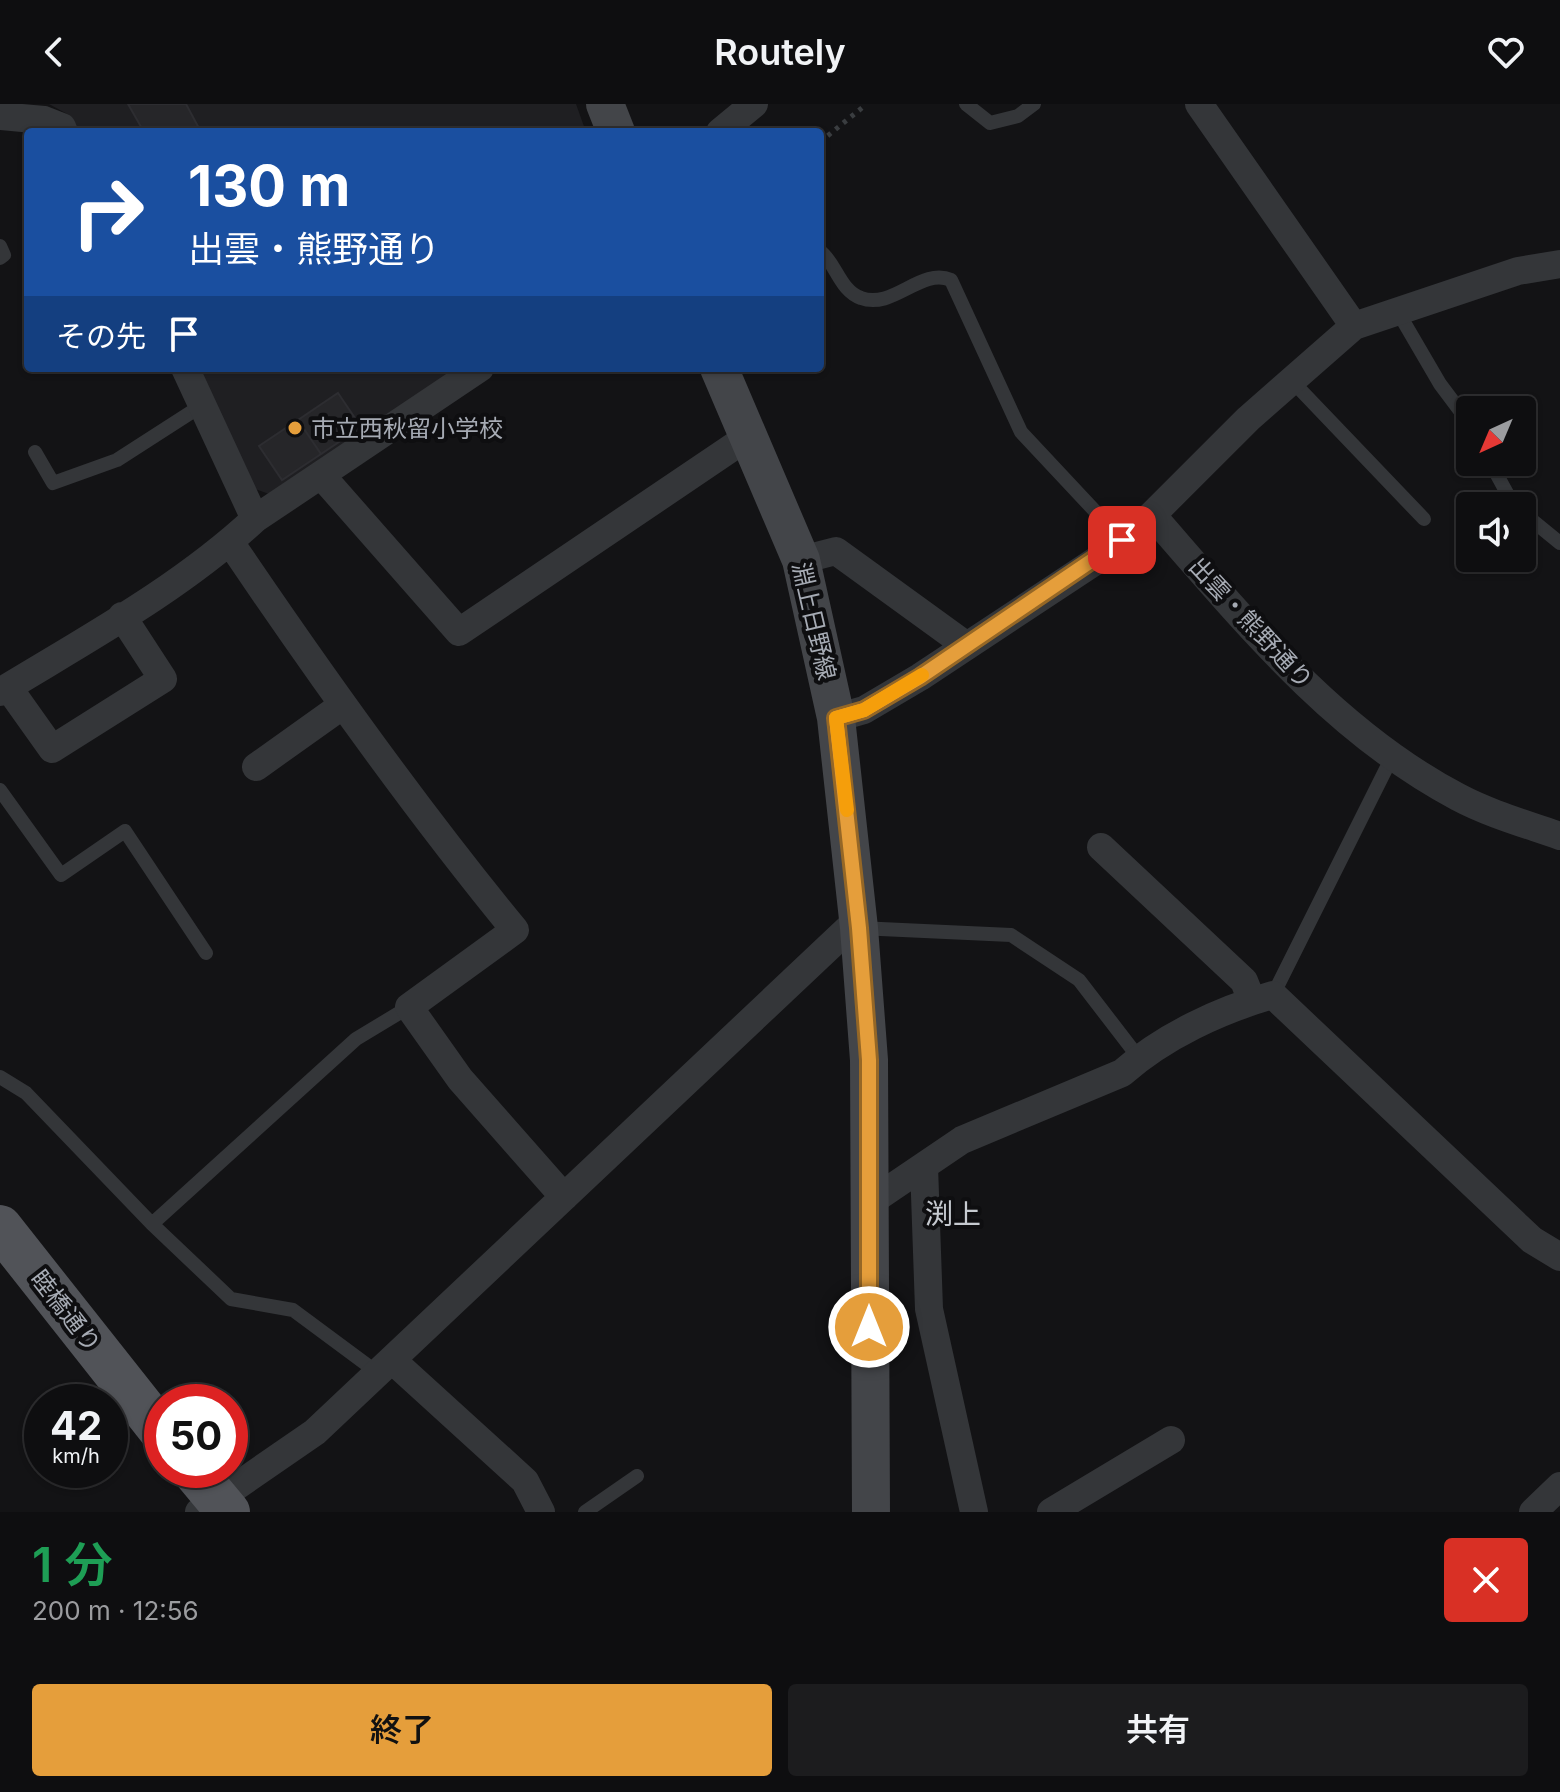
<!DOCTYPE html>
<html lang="ja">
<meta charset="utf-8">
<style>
:root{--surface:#0e0e10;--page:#1c1c1e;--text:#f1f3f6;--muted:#9b9c9f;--line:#2e2e30;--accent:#e59e3b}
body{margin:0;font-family:Inter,"Noto Sans JP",sans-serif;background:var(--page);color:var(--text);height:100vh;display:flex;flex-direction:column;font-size:30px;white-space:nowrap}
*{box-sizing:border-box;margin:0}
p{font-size:26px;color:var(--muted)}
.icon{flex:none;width:44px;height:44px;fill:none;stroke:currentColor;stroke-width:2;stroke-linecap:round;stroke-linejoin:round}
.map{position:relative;height:1408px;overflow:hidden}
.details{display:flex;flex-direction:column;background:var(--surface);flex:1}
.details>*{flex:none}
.guide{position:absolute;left:24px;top:24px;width:800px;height:244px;border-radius:8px;box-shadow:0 2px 6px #0004,0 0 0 2px var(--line);background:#1a4fa0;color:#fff;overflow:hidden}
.needle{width:52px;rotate:224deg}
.buttons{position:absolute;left:1456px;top:292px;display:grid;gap:16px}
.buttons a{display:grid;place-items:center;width:80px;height:80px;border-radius:8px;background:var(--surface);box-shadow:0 2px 6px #0004,0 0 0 2px var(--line);font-size:40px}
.speed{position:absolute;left:24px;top:1280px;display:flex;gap:16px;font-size:40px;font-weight:700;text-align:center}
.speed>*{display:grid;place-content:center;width:104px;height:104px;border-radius:50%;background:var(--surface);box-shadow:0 2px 6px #0004,0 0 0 2px var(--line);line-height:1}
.speed small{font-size:20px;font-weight:400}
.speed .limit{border:12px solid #d22;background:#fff;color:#111}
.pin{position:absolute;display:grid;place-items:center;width:68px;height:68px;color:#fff;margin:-34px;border-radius:16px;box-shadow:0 4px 12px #0006}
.me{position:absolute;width:88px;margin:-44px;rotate:0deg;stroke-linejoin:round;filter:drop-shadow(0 0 6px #0008)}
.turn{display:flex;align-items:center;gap:28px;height:168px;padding:0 32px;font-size:36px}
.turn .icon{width:104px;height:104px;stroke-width:2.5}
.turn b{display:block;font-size:56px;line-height:68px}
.then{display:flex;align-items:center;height:76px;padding:0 32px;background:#0003;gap:16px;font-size:30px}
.round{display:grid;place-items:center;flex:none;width:84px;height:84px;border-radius:8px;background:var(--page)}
.headline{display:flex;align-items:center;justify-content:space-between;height:136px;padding:0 32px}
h1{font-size:48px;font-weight:600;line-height:60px;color:#1e9e55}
.button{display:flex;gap:16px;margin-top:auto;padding:16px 32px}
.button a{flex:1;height:92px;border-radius:8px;background:var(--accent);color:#111;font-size:32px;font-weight:600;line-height:92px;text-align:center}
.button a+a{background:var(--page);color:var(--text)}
header{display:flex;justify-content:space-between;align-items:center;height:104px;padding:0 32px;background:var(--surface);font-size:36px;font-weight:600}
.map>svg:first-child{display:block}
.built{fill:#1f1f22}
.building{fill:#262629;stroke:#2d2d31;stroke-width:2}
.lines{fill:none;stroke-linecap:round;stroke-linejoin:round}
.path{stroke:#3a3d40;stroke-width:5;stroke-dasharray:4 6;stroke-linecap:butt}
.lane{stroke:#343639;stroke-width:14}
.street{stroke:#343639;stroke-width:28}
.secondary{stroke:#434549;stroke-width:38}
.primary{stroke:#515358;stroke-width:44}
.route-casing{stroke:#956726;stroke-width:20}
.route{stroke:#e59e3b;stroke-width:14}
.slow{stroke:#f59e0b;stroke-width:14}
.poi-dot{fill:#e59e3b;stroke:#0e0e10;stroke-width:3}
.labels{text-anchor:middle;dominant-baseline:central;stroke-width:8;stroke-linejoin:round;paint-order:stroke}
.poi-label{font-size:24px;fill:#a6abb4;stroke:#0e0e10;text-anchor:start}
.street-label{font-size:24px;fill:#a6abb4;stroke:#0e0e10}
.quarter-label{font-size:28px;fill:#c6cad0;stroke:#0e0e10}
</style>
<header><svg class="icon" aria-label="back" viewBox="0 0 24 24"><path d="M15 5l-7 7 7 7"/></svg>Routely<svg class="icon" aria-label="heart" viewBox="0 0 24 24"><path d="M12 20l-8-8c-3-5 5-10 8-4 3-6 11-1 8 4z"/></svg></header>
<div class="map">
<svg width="1560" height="1408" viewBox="0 0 1560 1408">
<rect width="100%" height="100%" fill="#131315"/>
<path class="built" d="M49,0H576L586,28H77L69,11Z
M192,264H458L269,390L250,383Z"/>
<path class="building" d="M128,0H186L201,28H144Z
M338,289L361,323L321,350L298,316Z
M298,316L321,350L282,376L259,342Z"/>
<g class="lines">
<path class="path" d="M820,38L863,3L861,0"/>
<path class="lane" d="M966,0L990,19L1018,12L1034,0
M0,142L4,151L0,154
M820,147C836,159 840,187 861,194C893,206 921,163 951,176L1021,328L1122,436
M1398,208L1440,280L1470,320
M1292,277L1424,415
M35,348L53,379L117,356L204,300
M1490,358L1514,402
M1522,408L1560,439
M0,686L61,771L125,727L206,849
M859,824L1011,831L1079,876L1139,954
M1273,891L1393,651
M0,973L26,989L152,1120L231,1195L293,1206L378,1269
M152,1120L356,935L409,903
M585,1408L637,1372"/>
<path class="street" d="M1199,0L1354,222
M0,12L44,16L62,23L64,28
M720,28L754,0
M185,264L255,415
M321,371L459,528L749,332
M1152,411C1243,515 1333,627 1458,693C1490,710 1526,720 1560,732
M230,438C320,571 413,702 515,826L409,903L460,975L564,1093
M801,456L836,447L967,542
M8,583L52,645L163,575L122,512
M0,588C87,535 181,484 255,415L480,264
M836,614L864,606L920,573L1097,456L1152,411L1248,315L1354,222L1518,167L1560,160
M256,663L343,601
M1101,743L1244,877L1252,897
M924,1062L929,1205L974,1408
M869,1099L962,1036L1122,969C1164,932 1220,906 1273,891L1532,1136L1560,1153
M392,1256L525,1377L541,1408
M199,1408L315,1328L849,824H859
M1051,1408L1171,1336
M1533,1408L1560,1382"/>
<path class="secondary" d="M605,0L616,28
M719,264L801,456L836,614L859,824L869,956L871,1408"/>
<path class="primary" d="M0,1123L162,1328
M193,1366L228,1408"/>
</g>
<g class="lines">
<g class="route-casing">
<path id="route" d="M869,1223V956L859,824L836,614L864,606L920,573L1122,436"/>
</g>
<use href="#route" class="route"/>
<path class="slow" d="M847,706L836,614L864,606L922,571"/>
</g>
<circle class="poi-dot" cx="295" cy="324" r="8"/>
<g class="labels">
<g class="poi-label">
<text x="311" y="324">市立西秋留小学校</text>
</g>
<g class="street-label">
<text transform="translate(814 517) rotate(77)">淵上日野線</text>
<text transform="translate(1251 519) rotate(47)">出雲・熊野通り</text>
<text transform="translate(66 1207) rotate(52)">睦橋通り</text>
</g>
<g class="quarter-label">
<text x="953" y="1110">渕上</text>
</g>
</g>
</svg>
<div class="buttons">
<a><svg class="needle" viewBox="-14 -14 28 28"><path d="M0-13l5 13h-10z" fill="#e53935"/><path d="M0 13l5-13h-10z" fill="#9b9c9f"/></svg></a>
<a><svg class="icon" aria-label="sound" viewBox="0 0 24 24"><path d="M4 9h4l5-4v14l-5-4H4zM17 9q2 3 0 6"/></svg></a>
</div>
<div class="speed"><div>42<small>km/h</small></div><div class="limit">50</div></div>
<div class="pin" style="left:1122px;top:436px;background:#d93025"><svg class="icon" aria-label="arrive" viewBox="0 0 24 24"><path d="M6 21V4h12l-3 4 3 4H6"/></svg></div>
<svg class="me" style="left:869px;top:1223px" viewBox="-20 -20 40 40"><circle r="17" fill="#e59e3b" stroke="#fff" stroke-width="3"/><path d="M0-11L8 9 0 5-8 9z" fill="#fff"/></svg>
<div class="guide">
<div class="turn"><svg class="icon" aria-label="right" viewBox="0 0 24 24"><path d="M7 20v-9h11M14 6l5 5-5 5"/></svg><div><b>130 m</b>出雲・熊野通り</div></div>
<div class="then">その先<svg class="icon" aria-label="arrive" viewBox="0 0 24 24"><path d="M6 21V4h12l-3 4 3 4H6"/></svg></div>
</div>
</div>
<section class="details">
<div class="headline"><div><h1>1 分</h1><p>200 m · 12:56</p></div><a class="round" style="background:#d93025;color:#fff"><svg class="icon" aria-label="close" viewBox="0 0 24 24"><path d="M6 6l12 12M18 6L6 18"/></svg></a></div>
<div class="button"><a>終了</a><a>共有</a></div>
</section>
